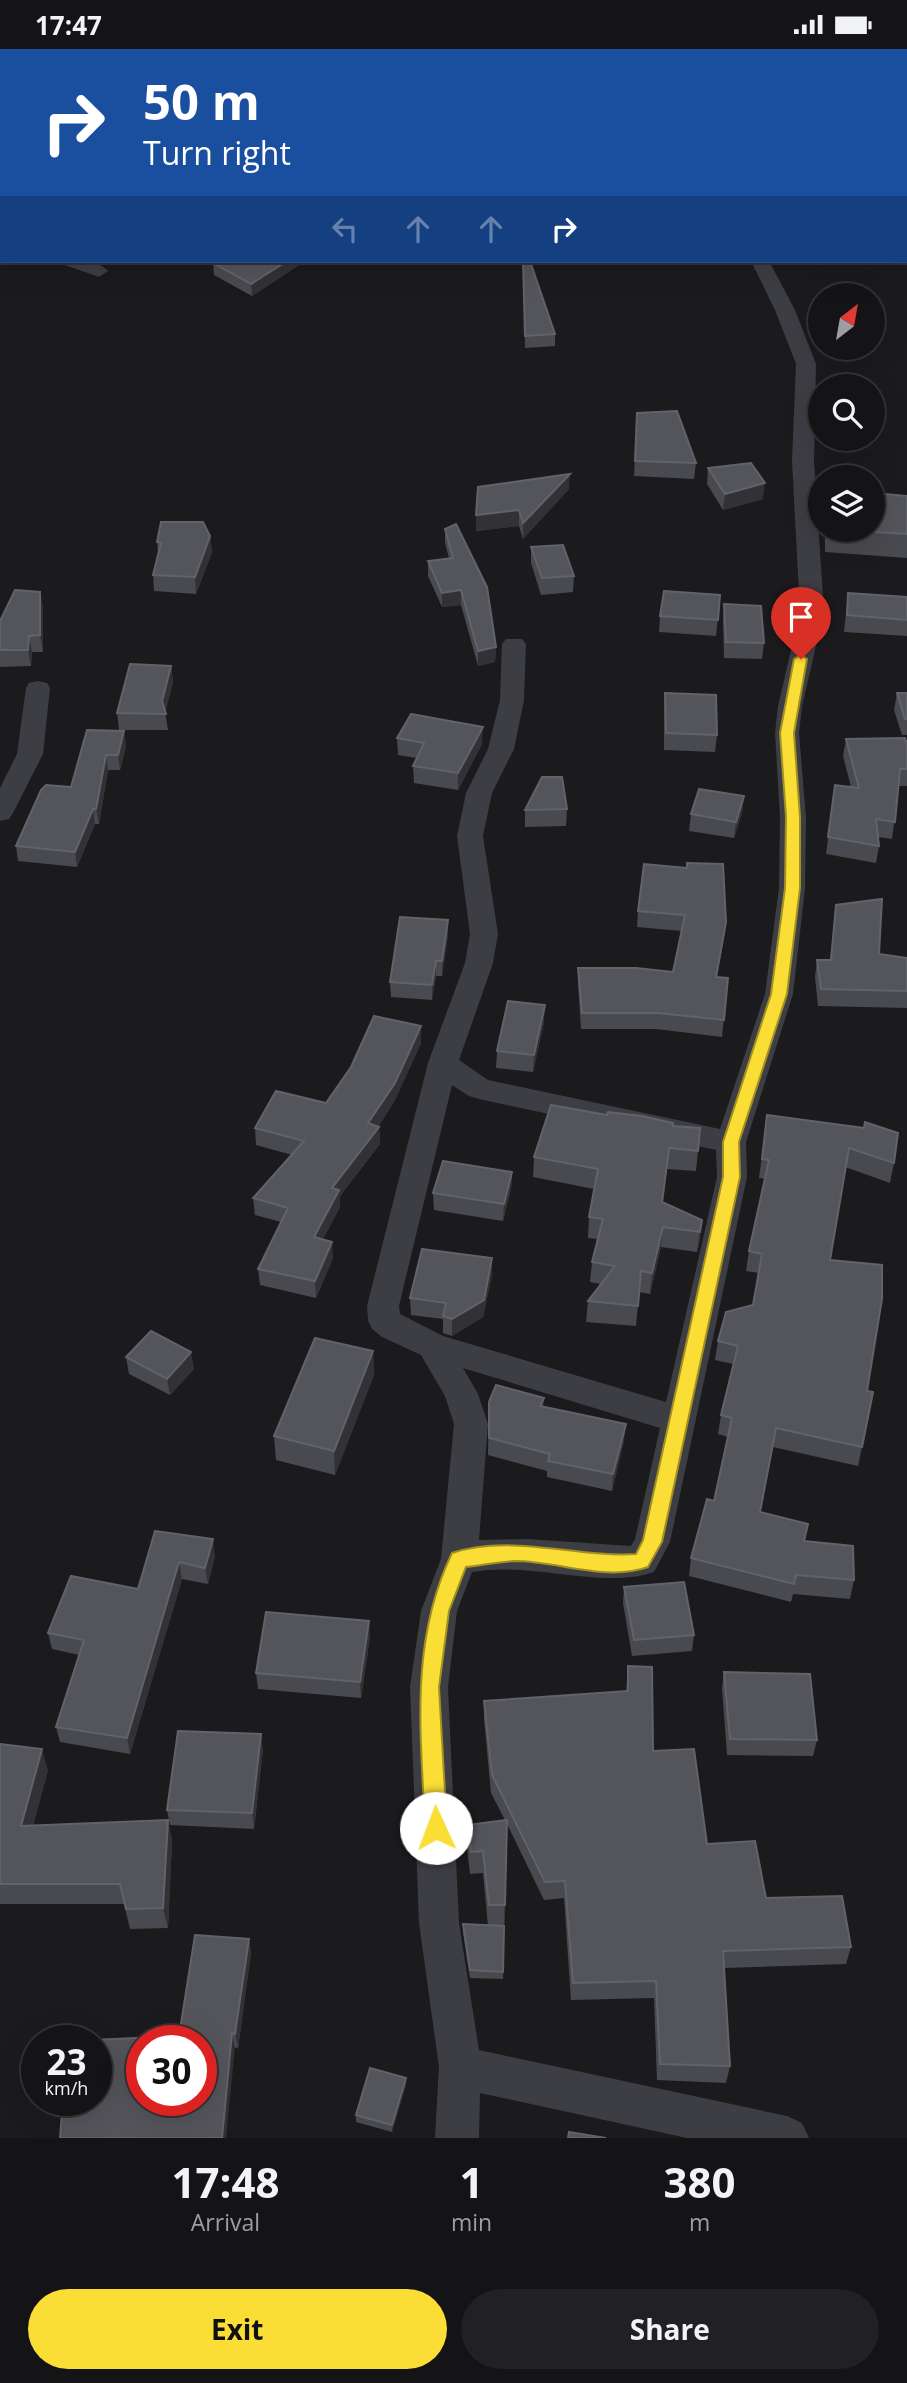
<!DOCTYPE html>
<style>
:root{--surface:#141416;--page:#212123;--text:#f1f3f6;--muted:#9d9ea1;--line:#333335;--accent:#fadd35}
body{margin:0;font-family:"Open Sans",sans-serif;background:var(--page);color:var(--text);height:100vh;display:flex;flex-direction:column;font-size:26px;white-space:nowrap}
*{box-sizing:border-box;margin:0}
p{font-size:23px;color:var(--muted)}
.icon{flex:none;width:38px;height:38px;fill:none;stroke:currentColor;stroke-width:2;stroke-linecap:round;stroke-linejoin:round}
.map{position:relative;height:2089px;overflow:hidden}
.details{display:flex;flex-direction:column;background:var(--surface);flex:1}
.details>*{flex:none}
.top-card{position:absolute;left:0px;top:0px;width:908px;height:214px;box-shadow:0 7px 28px #0002,0 0 0 2px var(--line);background:#1a4fa0;color:#fff;overflow:hidden}
.needle{width:46px;rotate:31deg}
.fabs{position:absolute;left:808px;top:234px;display:grid;gap:14px}
.fabs a{display:grid;place-items:center;width:77px;height:77px;border-radius:50%;background:var(--surface);box-shadow:0 7px 28px #0002,0 0 0 2px var(--line);font-size:35px}
.speed{position:absolute;left:21px;top:1976px;display:flex;gap:14px;font-size:35px;font-weight:700;text-align:center}
.speed>*{display:grid;place-content:center;width:91px;height:91px;border-radius:50%;background:var(--surface);box-shadow:0 7px 28px #0002,0 0 0 2px var(--line);line-height:1}
.speed small{font-size:18px;font-weight:400}
.speed .limit{border:10px solid #d22;background:#fff;color:#111}
.pin{position:absolute;display:grid;place-items:center;width:60px;height:60px;color:#fff;margin:-72px -30px;border-radius:50% 50% 50% 0;rotate:-45deg;box-shadow:0 0 7px #0007}
.pin .icon{rotate:45deg}
.me{position:absolute;width:77px;margin:-38px;rotate:358deg;stroke-linejoin:round;filter:drop-shadow(0 0 5px #0008)}
.turn{display:flex;align-items:center;gap:24px;height:147px;padding:0 28px;font-size:32px}
.turn .icon{width:91px;height:91px;stroke-width:2.5}
.turn b{display:block;font-size:49px;line-height:60px}
.lanes{display:flex;align-items:center;height:66px;padding:0 28px;background:#0003;justify-content:center;gap:35px;direction:ltr}
.lanes .off{opacity:.35}
.eta{display:flex;justify-content:space-evenly;align-items:center;height:119px;text-align:center}
.eta b{font-size:42px;font-weight:700;line-height:49px}
.action{display:flex;gap:14px;margin-top:auto;padding:14px 28px}
.action a{flex:1;height:80px;border-radius:42px;background:var(--accent);color:#111;font-size:28px;font-weight:700;line-height:80px;text-align:center}
.action a+a{background:var(--page);color:var(--text)}
.status{display:flex;justify-content:space-between;align-items:center;height:49px;padding:0 35px;background:var(--surface);direction:ltr}
.status svg{height:19px;fill:currentColor}
.map>svg:first-child{display:block}
.lines{fill:none;stroke-linecap:round;stroke-linejoin:round}
.minor{fill:#3d3d44;fill-rule:evenodd}
.wall{fill:#494a4f}
.shaded-wall{fill:#323236}
.building{fill:#54545b;stroke:#62626a;stroke-width:2;fill-rule:evenodd}
.route{fill:#fadd35;stroke:#a29022;stroke-width:2}
</style>
<div class="status"><b>17:47</b><svg viewBox="0 0 49 12"><path d="M0 12V9h3v3zM5 12V6h3v6zM10 12V3h3v9zM15 12V0h3v12zM26 1h20v11H26zM47 4h2v5h-2z"/></svg></div>
<div class="map">
<svg width="907" height="2089" viewBox="0 0 907 2089">
<rect width="100%" height="100%" fill="#1b1a1d"/>
<g class="lines">
<path class="minor" d="M679,0H697L698,2H680Z
M0,22H2V32H0Z
M906,50H907V60H906Z
M906,192H907V204H906Z
M63,212C78,212 97,210 108,222L99,228L65,216Z
M751,212H769L795,261L816,315L814,412L824,563L802,657L799,684L806,768L805,839L793,945L746,1093L747,1128L670,1493L654,1523C602,1541 530,1512 472,1523L457,1562L448,1638L459,1874L479,2001L787,2067L802,2074L809,2089H687L480,2044L479,2089H435L439,2018L419,1874L410,1638L421,1562L441,1510L454,1375L445,1347L421,1306L382,1288L372,1280L368,1271L367,1257L428,1014L465,914L470,885L457,787L466,744L488,700L500,651L502,595L506,590H522L526,595L524,651L514,700L492,744L483,787L498,885L493,914L459,1011L488,1031L720,1080L765,945L779,839L780,768L775,684L778,657L800,563L792,412L796,315L775,261ZM452,1036L469,1047L479,1050L716,1101L717,1128L666,1353L443,1287L400,1265L399,1257ZM463,1319L660,1379L635,1490L631,1497L527,1490L479,1491L488,1375L478,1345Z
M38,632L47,634L50,639L43,705L13,764L9,770L0,772V739L17,705L26,639L29,634Z"/>
</g>
<path class="wall" d="M0,107H2V145L0,144Z
M218,212H305L252,247L214,226L213,214Z
M523,212L555,285V297L525,299Z
M637,364L696,414L694,430L634,427Z
M708,419L763,450L723,461L707,435Z
M569,440L523,490L519,477L476,482V466Z
M907,447V509L825,503V481H873Z
M445,480L496,598L495,613L478,617L461,556L442,558L428,527V512L449,509L445,494Z
M210,487L212,503L196,545L154,542L153,526L158,504L157,493Z
M531,498L574,527L573,543L541,546L531,514Z
M40,543L43,559V603H32L31,617L0,618V572Z
M848,544L907,548V587L844,583Z
M720,546L716,587L659,583L660,567Z
M724,555L764,594L762,610L724,609L723,572Z
M171,617L173,633L165,663L168,681H119L117,664Z
M665,644L717,686L715,703L664,701V661Z
M897,644H907V686H902L894,661Z
M87,681L126,697L120,721H108L99,775H95L77,818L18,812L16,797L71,738Z
M397,689L482,695L458,741L414,734L413,717L417,709L398,706Z
M846,690L907,695V737H899L892,790L878,788L879,797L876,814L826,805L835,736L851,738L843,707Z
M744,747L742,764L734,789L689,782L691,765Z
M567,760L566,777L525,778V761Z
M687,814L724,889L717,928L728,929L722,988L656,980H581L578,935V919L673,923L682,882L637,878L638,862L687,819Z
M836,856L879,905L907,909V959L818,957L815,928L817,911H830Z
M448,871V886L442,927H436L432,951L391,948L390,933Z
M544,973L533,1023L496,1019L497,1002Z
M421,994L395,1051L378,1078H379L380,1095L340,1147V1158L323,1190L333,1209L316,1249L260,1236L258,1220L281,1173L255,1166L253,1149L292,1106L256,1096L255,1079L326,1054Z
M607,1066L673,1077L698,1102L696,1122L667,1120L663,1153L702,1171L697,1203L661,1198L650,1245L639,1243L636,1277L586,1273L588,1252L601,1235L590,1233L592,1213L598,1190L588,1189L589,1168L594,1140L533,1128L534,1108Z
M767,1066L894,1114L890,1134L845,1118L830,1211L867,1342L862,1398L858,1417L773,1398L760,1463L804,1492L854,1531L850,1550L793,1545L791,1553L689,1527L691,1509L714,1452L728,1388L718,1385L721,1366L733,1315L715,1311L718,1292L753,1256L759,1224L746,1222L749,1202L765,1130L759,1129Z
M512,1123L511,1140L503,1172L434,1161L433,1144Z
M492,1226L483,1268L452,1287L443,1284V1270L411,1266L410,1249Z
M373,1302L374,1326L335,1426L276,1411L274,1387Z
M126,1308L194,1320L170,1346L129,1325Z
M544,1349L543,1358L624,1392L612,1442L547,1428V1422L488,1406L489,1353Z
M155,1482L215,1507L208,1535L182,1530L130,1705L60,1693L56,1678L79,1606L52,1600L48,1584L138,1540Z
M624,1538L694,1586L692,1602L632,1607L623,1554Z
M370,1588L361,1649L258,1640L256,1624Z
M628,1617L653,1702L707,1795L766,1849L851,1898L846,1915L724,1919L730,2017L726,2034L657,2031L654,1949L571,1951L564,1849L544,1851L507,1775L503,1930L470,1929L463,1883V1875L488,1877L483,1824L470,1825L467,1798V1776L505,1771L491,1744L484,1670V1652L626,1642Z
M724,1623L817,1691L813,1707L727,1706L722,1639Z
M0,1695L48,1721L33,1777L168,1771L172,1792L168,1879L130,1880L124,1855H0Z
M263,1700L254,1780L170,1776L167,1761Z
M249,1890L251,1904L238,1999L179,1987Z
M406,2029V2036L392,2083L356,2073V2066Z"/>
<path class="shaded-wall" d="M548,0H564L562,2H545Z
M287,212H305L252,247L251,235Z
M570,425L569,440L523,490V474Z
M765,434L763,450L723,461L725,445Z
M519,461V477L476,482V466Z
M210,487L212,503L196,545L195,528Z
M461,541V556L442,558V544Z
M40,543L43,559V603L40,586Z
M29,587L32,603L31,617L28,601Z
M496,598L495,613L478,617V602Z
M171,617L173,633L165,665L162,652Z
M483,678L482,695L458,741V724Z
M124,682L126,697L120,721L118,706Z
M106,706L108,721L99,775L96,760Z
M744,747L742,764L734,789L736,773Z
M93,760L95,775L77,818L75,803Z
M448,871V886L442,927V912Z
M726,873L724,889L714,944L716,928Z
M436,912V927L432,951V936Z
M545,956L544,973L533,1023L534,1006Z
M421,977V994L395,1051L369,1091L368,1074Z
M379,1078L380,1095L340,1147V1158L315,1205L314,1188L332,1139Z
M669,1099L667,1120L660,1173L662,1153Z
M512,1123L511,1140L503,1172L504,1155Z
M702,1171L700,1192L697,1203L700,1183Z
M663,1178L661,1198L650,1245L652,1224Z
M332,1193L333,1209L316,1249L315,1232Z
M492,1209V1226L483,1268L452,1287V1270Z
M373,1302L374,1326L335,1426L334,1402Z
M191,1303L194,1320L170,1346L167,1330Z
M626,1375L624,1392L612,1442L613,1425Z
M213,1490L215,1507L208,1535L205,1519Z
M179,1513L182,1530L130,1705L127,1689Z
M369,1572L370,1588L361,1649L360,1633Z
M261,1685L263,1700L254,1780L252,1764Z
M42,1700L48,1721L27,1798L21,1777Z
M168,1771L172,1792L168,1879L163,1859Z
M249,1890L251,1904L238,1999L235,1985Z
M232,1984L235,1998L226,2089H222Z
M406,2029V2036L392,2083V2076Z"/>
<path class="building" d="M429,0H548L545,2H426Z
M0,107H2V132L0,131Z
M218,212H287L251,235L213,214Z
M523,212H530L555,285L525,287Z
M677,362L696,414L635,412L637,364Z
M751,414L765,434L725,445L708,419Z
M570,425L523,474L519,461L476,466L478,438Z
M873,444L907,447V485L844,481H873Z
M161,473H203L210,487L195,528L153,526L161,494L157,493Z
M456,475L487,538L496,598L478,602L461,541L442,544L428,512L453,509L445,480Z
M563,496L574,527L542,529L531,498Z
M15,541L40,543V586L29,587L28,601H0V572Z
M664,542L720,546L718,571L660,567Z
M848,544L907,548V571L847,566Z
M724,555L761,557L764,594L726,593Z
M130,615L171,617L162,652L166,665L117,664Z
M665,644L716,646L717,686L666,684Z
M897,644H907V670H905Z
M411,665L483,678L458,724L413,717L424,694L397,689Z
M87,681L124,682L118,706H106L96,760H93L75,803L16,797L41,741L46,736L71,738Z
M905,689L907,695V720H900L895,773L876,770L879,797L828,788L835,736L859,739L846,690Z
M542,728H562L567,760L525,761Z
M699,740L744,747L736,773L691,765Z
M687,814L723,815L726,873L716,928L728,929L724,971L658,964H582L578,919H636L673,923L685,866L638,862L644,815L687,819Z
M882,850L879,905L907,909V942L821,940L817,911H831L836,856Z
M400,868L448,871L442,912H436L432,936L390,933Z
M508,952L545,956L534,1006L497,1002Z
M374,967L421,977L395,1034L368,1074L379,1078L332,1139L339,1141L314,1188L332,1193L315,1232L258,1220L288,1159L253,1149L304,1092L255,1079L276,1042L326,1054L351,1018Z
M551,1056L607,1066L608,1063L642,1067L673,1074V1077L700,1079L698,1102L669,1099L662,1153L702,1171L700,1183L663,1178L652,1224L641,1222L638,1257L588,1252L615,1217L592,1213L603,1170L589,1168L598,1120L534,1108Z
M767,1066L864,1079L865,1073L898,1084L894,1114L849,1099L830,1211L882,1216V1250L867,1342L873,1343L862,1398L776,1379L760,1463L808,1475L804,1492L853,1497L854,1531L796,1526L794,1535L691,1509L707,1450L714,1452L732,1369L721,1366L738,1297L718,1292L726,1263L753,1256L762,1205L749,1202L769,1111L762,1110Z
M443,1112L512,1123L504,1155L433,1144Z
M422,1200L492,1209L484,1251L452,1270L443,1267L446,1254L410,1249Z
M151,1282L191,1303L167,1330L126,1308Z
M315,1289L373,1302L334,1402L274,1387Z
M496,1336L544,1349L540,1357L626,1375L613,1425L548,1412L550,1405L489,1389V1353Z
M155,1482L213,1490L205,1519L179,1513L127,1689L56,1678L84,1591L48,1584L71,1527L138,1540Z
M684,1533L694,1586L634,1591L624,1538Z
M266,1563L369,1572L360,1633L256,1624Z
M628,1617L652,1618L653,1702L694,1700L707,1795L755,1792L766,1849L842,1847L851,1898L723,1902L730,2017L660,2015L656,1932L573,1934L565,1832L545,1833L492,1726L484,1652L628,1642Z
M724,1623L810,1625L817,1691L730,1690Z
M178,1682L261,1685L252,1764L167,1761Z
M0,1695L42,1700L21,1777L168,1771L163,1859L126,1860L120,1835H0Z
M507,1771L505,1856H489L483,1802L471,1803L467,1776Z
M463,1875L504,1877L503,1923L470,1921Z
M195,1886L249,1890L235,1985L232,1984L222,2089H60L63,2051H96V1992H71L179,1987ZM142,1992H201V2051H142Z
M370,2019L406,2029L392,2076L356,2066Z
M569,2083L606,2089H568Z"/>
<path class="route" d="M801,606L807,610L794,684L800,768V839L787,945L739,1093L740,1128L662,1493L648,1518C607,1533 558,1512 515,1512C499,1513 482,1516 466,1518L449,1562L439,1638L447,1779L443,1786L436,1789L428,1786L425,1779C421,1685 409,1593 452,1504C510,1484 576,1509 636,1505L643,1491L723,1128V1093L771,945L785,839L786,768L780,684L794,610Z"/>
</svg>
<div class="fabs">
<a><svg class="needle" viewBox="-14 -14 28 28"><path d="M0-13l5 13h-10z" fill="#e53935"/><path d="M0 13l5-13h-10z" fill="#9d9ea1"/></svg></a>
<a><svg class="icon" aria-label="search" viewBox="0 0 24 24"><circle cx="10" cy="10" r="6"/><path d="M15 15l6 6"/></svg></a>
<a><svg class="icon" aria-label="layers" viewBox="0 0 24 24"><path d="M12 4l9 5-9 5-9-5zM3 14l9 5 9-5"/></svg></a>
</div>
<div class="speed"><div>23<small>km/h</small></div><div class="limit">30</div></div>
<div class="pin" style="left:801px;top:610px;background:#d93025"><svg class="icon" aria-label="arrive" viewBox="0 0 24 24"><path d="M6 21V4h12l-3 4 3 4H6"/></svg></div>
<svg class="me" style="left:436px;top:1779px" viewBox="-20 -20 40 40"><circle r="19" fill="#fff"/><path d="M0-13L10 11 0 6-10 11z" fill="#fadd35"/></svg>
<div class="top-card">
<div class="turn"><svg class="icon" aria-label="right" viewBox="0 0 24 24"><path d="M7 20v-9h11M14 6l5 5-5 5"/></svg><div><b>50 m</b>Turn right</div></div>
<div class="lanes"><svg class="icon off" aria-label="left" viewBox="0 0 24 24"><path d="M17 20v-9H6M10 6l-5 5 5 5"/></svg><svg class="icon off" aria-label="ahead" viewBox="0 0 24 24"><path d="M12 20V5M6 11l6-6 6 6"/></svg><svg class="icon off" aria-label="ahead" viewBox="0 0 24 24"><path d="M12 20V5M6 11l6-6 6 6"/></svg><svg class="icon" aria-label="right" viewBox="0 0 24 24"><path d="M7 20v-9h11M14 6l5 5-5 5"/></svg></div>
</div>
</div>
<section class="details">
<div class="eta">
<div><b>17:48</b><p>Arrival</p></div>
<div><b>1</b><p>min</p></div>
<div><b>380</b><p>m</p></div>
</div>
<div class="action"><a>Exit</a><a>Share</a></div>
</section>
